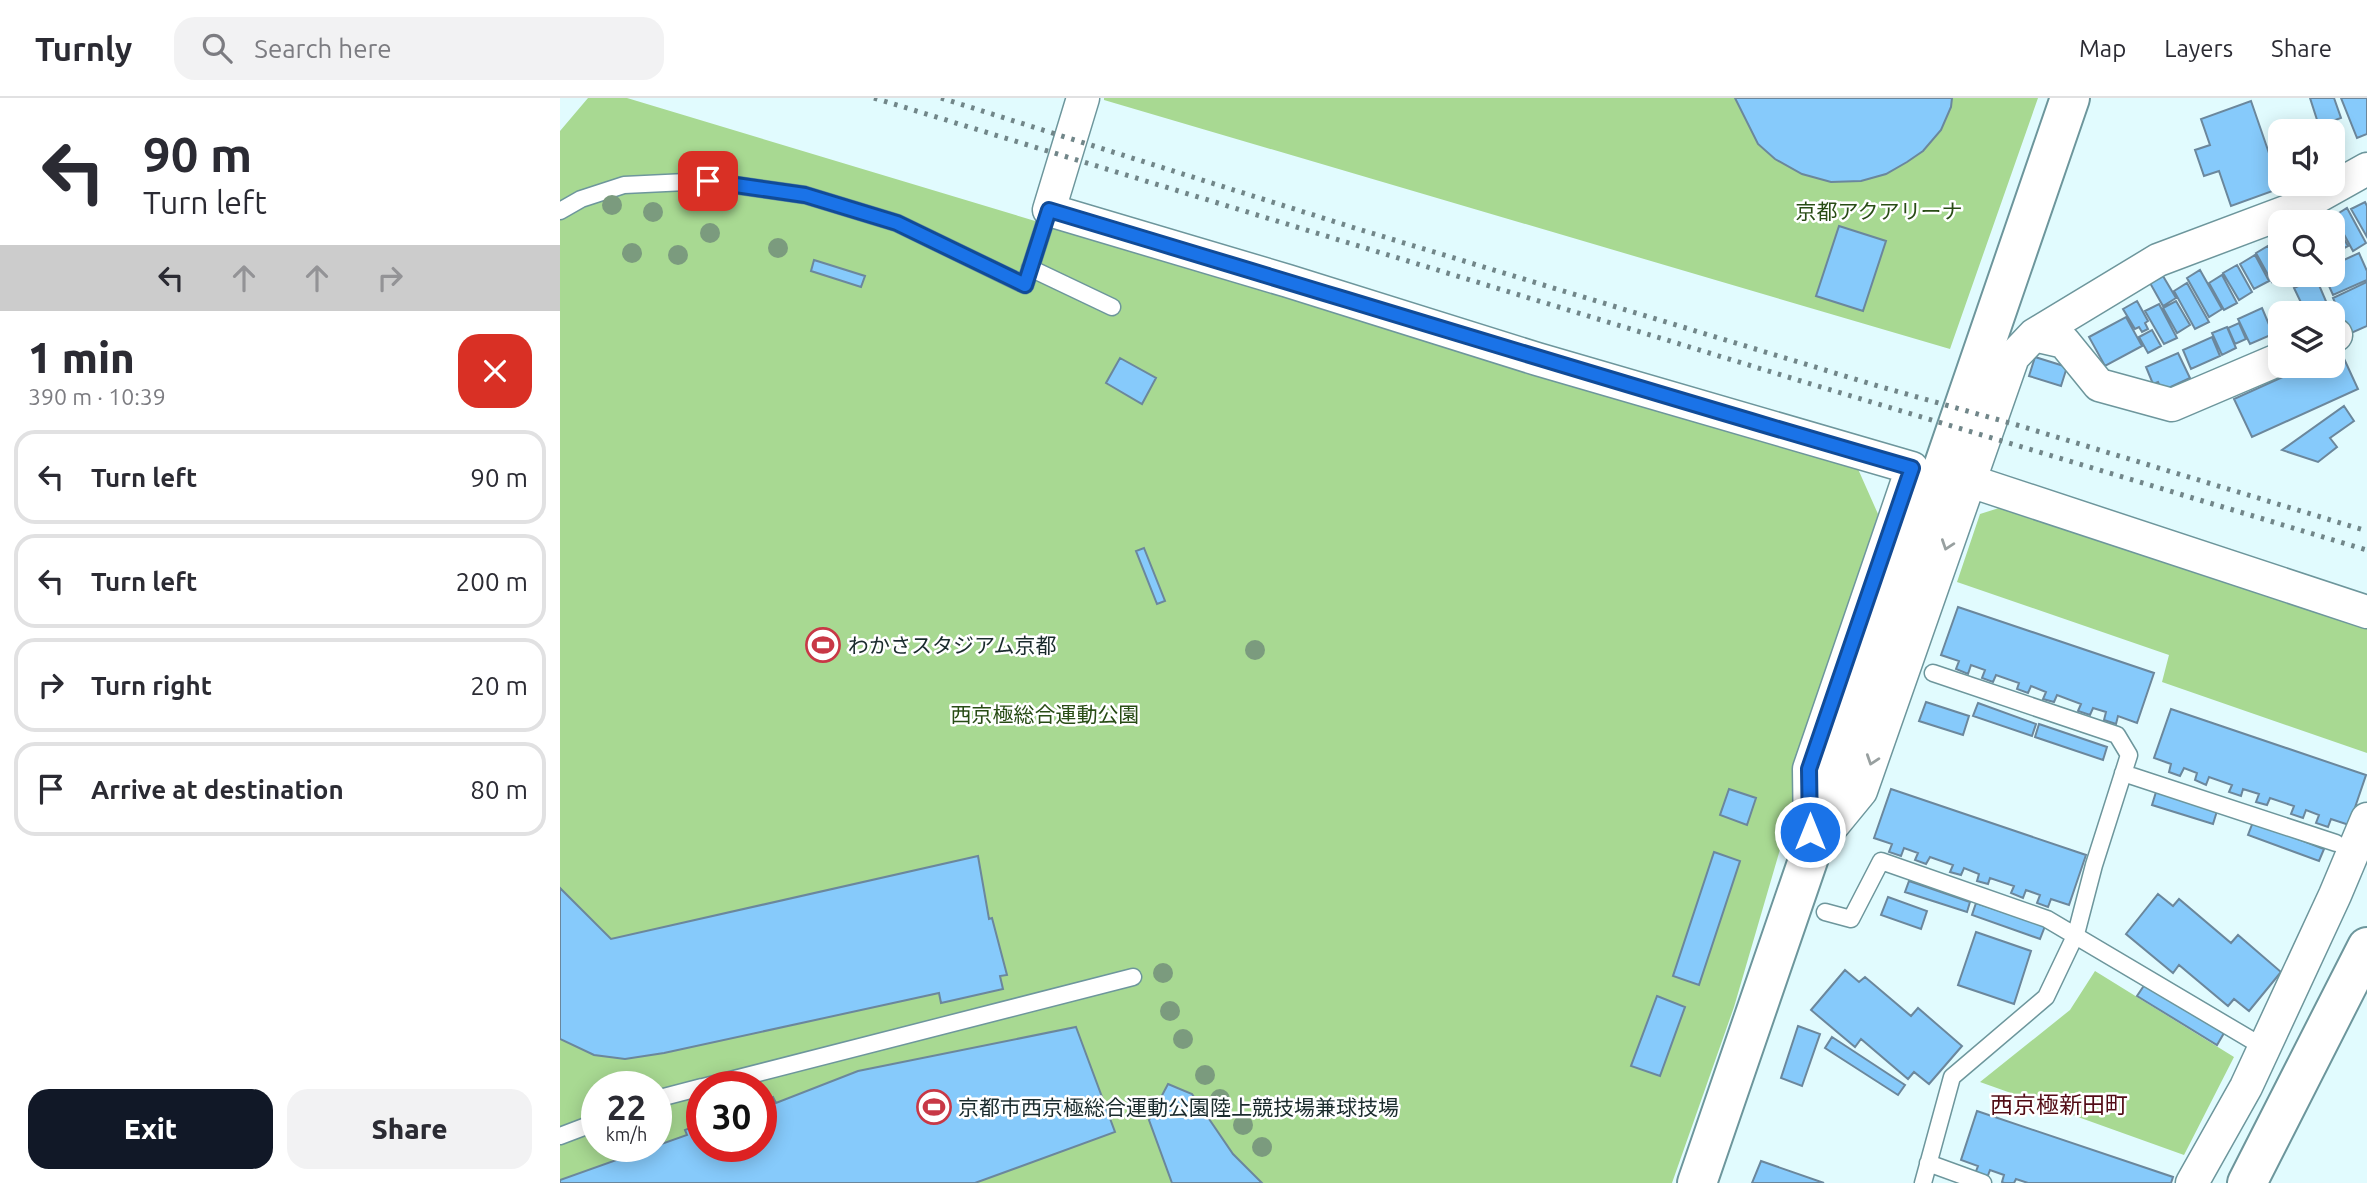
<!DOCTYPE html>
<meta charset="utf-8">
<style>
:root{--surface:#fff;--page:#f2f2f3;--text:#2b2b33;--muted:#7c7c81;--line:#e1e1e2;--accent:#111827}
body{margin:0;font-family:Ubuntu,"Noto Sans JP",sans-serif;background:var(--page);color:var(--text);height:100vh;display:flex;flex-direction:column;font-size:26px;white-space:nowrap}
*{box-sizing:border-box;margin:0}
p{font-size:23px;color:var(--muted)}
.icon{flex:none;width:38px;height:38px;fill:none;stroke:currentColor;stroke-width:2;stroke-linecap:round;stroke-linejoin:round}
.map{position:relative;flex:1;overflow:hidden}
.drawer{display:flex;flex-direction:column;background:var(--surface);width:560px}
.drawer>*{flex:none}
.hud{background:#fff;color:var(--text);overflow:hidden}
.fabs{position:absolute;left:1708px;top:21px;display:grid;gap:14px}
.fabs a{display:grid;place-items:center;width:77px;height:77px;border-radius:14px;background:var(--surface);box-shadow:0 4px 18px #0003;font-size:35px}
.speed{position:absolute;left:21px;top:973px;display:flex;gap:14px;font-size:35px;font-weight:700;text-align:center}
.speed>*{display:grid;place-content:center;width:91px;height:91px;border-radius:50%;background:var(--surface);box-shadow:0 4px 18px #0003;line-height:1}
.speed small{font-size:18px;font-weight:400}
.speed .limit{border:10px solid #d22;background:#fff;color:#111}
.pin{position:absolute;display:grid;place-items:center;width:60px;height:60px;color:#fff;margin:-30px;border-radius:14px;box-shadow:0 4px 10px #0006}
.me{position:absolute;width:77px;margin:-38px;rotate:0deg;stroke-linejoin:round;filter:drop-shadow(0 0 5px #0008)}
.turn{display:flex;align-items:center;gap:24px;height:147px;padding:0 28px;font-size:32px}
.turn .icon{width:91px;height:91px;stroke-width:2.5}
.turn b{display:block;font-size:49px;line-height:60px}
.lanes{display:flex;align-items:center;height:66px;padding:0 28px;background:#0003;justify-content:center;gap:35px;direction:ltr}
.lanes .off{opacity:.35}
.round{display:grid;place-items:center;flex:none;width:74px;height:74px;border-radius:21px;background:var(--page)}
.headline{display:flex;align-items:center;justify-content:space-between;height:119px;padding:0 28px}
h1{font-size:42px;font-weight:800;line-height:52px}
.action{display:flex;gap:14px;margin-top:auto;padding:14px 28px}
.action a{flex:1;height:80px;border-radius:21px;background:var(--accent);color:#fff;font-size:28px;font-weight:800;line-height:80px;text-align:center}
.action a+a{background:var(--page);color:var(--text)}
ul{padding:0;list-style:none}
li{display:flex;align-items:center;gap:21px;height:94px;margin:0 14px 10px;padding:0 14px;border:4px solid var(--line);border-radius:21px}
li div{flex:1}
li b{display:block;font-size:26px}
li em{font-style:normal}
header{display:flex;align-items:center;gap:42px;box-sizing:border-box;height:98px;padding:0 35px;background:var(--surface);border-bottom:2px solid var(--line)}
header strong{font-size:33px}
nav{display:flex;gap:38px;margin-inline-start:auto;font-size:24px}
.search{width:490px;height:63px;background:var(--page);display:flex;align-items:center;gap:18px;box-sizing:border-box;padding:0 24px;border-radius:21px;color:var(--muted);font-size:26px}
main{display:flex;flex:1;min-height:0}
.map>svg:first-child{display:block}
.green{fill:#a8d992;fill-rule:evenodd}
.building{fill:#86cafb;stroke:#6b879c;stroke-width:2}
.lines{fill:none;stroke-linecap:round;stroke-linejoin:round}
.service-casing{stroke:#6d969c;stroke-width:19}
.minor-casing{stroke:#6d969c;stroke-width:35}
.tertiary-casing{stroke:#6d969c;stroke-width:42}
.service{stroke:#fff;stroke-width:16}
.minor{stroke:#fff;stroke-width:32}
.tertiary{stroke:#fff;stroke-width:38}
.rail{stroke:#718689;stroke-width:5;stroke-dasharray:3.5 7;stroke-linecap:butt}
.tree{fill:#7b9b7e}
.oneway{stroke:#98a0a0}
.route-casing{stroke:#114b97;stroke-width:18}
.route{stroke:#1a73e8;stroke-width:12}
.labels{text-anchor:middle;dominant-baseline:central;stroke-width:5;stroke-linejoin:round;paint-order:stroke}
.park-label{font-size:21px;fill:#284c15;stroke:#fff}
.poi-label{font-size:21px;fill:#1a2b2d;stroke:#fff;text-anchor:start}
.neighbourhood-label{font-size:23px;fill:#520c15;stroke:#fff}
</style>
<header>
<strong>Turnly</strong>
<div class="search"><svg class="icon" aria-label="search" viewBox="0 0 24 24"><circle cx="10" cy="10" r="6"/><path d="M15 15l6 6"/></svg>Search here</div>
<nav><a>Map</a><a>Layers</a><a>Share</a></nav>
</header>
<main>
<section class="drawer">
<div class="hud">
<div class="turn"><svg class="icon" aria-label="left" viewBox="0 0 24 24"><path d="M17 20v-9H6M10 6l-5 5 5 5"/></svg><div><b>90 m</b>Turn left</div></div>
<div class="lanes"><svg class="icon" aria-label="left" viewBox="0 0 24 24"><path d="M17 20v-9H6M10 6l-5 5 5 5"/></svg><svg class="icon off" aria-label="ahead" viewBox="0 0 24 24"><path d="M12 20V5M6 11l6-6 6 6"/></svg><svg class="icon off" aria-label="ahead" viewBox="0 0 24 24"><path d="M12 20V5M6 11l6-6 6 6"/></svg><svg class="icon off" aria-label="right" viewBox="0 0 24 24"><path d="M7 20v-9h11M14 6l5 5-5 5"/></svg></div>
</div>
<div class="headline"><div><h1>1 min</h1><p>390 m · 10:39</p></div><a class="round" style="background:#d93025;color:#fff"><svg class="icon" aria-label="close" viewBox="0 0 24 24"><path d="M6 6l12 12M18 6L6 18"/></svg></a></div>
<ul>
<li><svg class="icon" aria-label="left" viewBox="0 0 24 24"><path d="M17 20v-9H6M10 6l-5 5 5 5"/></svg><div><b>Turn left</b></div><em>90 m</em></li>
<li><svg class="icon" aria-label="left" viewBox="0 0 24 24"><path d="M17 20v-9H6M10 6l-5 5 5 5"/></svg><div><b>Turn left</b></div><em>200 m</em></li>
<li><svg class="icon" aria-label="right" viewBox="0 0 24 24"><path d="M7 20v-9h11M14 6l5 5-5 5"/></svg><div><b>Turn right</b></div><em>20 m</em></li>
<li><svg class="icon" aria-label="arrive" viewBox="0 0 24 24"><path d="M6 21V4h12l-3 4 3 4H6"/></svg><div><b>Arrive at destination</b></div><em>80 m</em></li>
</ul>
<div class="action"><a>Exit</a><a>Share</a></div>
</section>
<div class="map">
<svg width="1807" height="1085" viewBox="0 0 1807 1085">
<rect width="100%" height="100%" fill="#e1fbfe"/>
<path class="green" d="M28,0H67L1298,371L1318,416L1174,909L1112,1085H0V33ZM37,989H96V1048H37ZM142,989H201V1048H142Z
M544,0H1478L1390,251L544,2Z
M1439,410L1807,527V655L1602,584L1609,557L1397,484L1420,416Z
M1535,873L1674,959L1624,1057L1420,984L1510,912Z"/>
<path class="building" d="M1175,0H1392L1391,9L1381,32L1363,53L1347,64L1326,76L1301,83L1271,84L1242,76L1215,61L1198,46Z
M1750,0H1774L1781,20L1759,28Z
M1781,0H1807V36L1797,40Z
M1691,3L1721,90L1671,108L1659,73L1644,78L1635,52L1650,47L1641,21Z
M1805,104L1807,108V139L1791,111Z
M1787,110L1806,145L1793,153L1774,118Z
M1772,120L1788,148L1775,155L1773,151V124H1764Z
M1279,128L1326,143L1303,213L1256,198Z
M1708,148L1720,170V177H1724L1712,184L1696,155Z
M1799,155L1807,173V182L1773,197L1764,177H1773V167Z
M1695,157L1709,183L1694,191L1680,166Z
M254,162L305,178L301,189L251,173Z
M1677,167L1692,194L1679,202L1663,175Z
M1640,172L1662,211L1649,219L1627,180Z
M1662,177L1677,205L1664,212L1649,185Z
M1603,178L1616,200L1603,208L1590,185Z
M1756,180L1771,215H1746L1734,190Z
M1807,184V228L1789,236L1773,200Z
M1627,185L1649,224L1635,231L1614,193Z
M1577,203L1588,223L1585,225L1588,231L1582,234L1579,229L1575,231L1563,211Z
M1616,203L1630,227L1617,235L1603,210Z
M1599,206L1617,240L1604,246L1585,213Z
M1702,210L1713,236L1690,246L1678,221Z
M1566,219L1582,248L1545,268L1529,239Z
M1679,225L1686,241L1675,246L1668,230Z
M1667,229L1676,250L1662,257L1652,235Z
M1592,232L1601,248L1588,255L1579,239Z
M1652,239L1660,258L1631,271L1623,252Z
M1780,252L1798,291L1692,339L1674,301L1747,268H1773V256Z
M1618,255L1630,280L1602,293L1598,284L1593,286L1586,269Z
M1475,259L1507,269L1501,288L1469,278Z
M560,260L596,280L582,306L546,285Z
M1784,308L1794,323L1770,340L1777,349L1758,364L1722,352Z
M584,450L605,503L597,506L576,453Z
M1398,509L1594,575L1577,625L1558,618L1556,626L1544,622L1546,614L1533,610L1530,617L1518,613L1521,606L1497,597L1494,604L1483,601L1486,594L1471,588L1468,595L1457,591L1459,585L1436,577L1433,584L1422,580L1425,572L1411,567L1408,576L1396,571L1399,563L1381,557Z
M1366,604L1409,618L1403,637L1359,623Z
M1418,605L1476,626L1472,638L1413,618Z
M1611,611L1806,677L1789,727L1771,721L1768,729L1756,725L1759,717L1746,712L1743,720L1731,716L1734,708L1710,700L1707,707L1696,704L1699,696L1683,691L1681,698L1669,694L1672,687L1649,679L1646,687L1635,682L1637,675L1624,670L1620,678L1609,674L1611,666L1594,660Z
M1479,626L1547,649L1543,662L1475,639Z
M1169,691L1196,700L1187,727L1160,717Z
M1331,691L1526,757L1509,807L1491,801L1488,809L1477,805L1480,797L1466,792L1463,800L1451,795L1454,788L1430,780L1428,786L1417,783L1419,776L1404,770L1401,777L1390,774L1393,767L1370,759L1366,766L1355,762L1358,755L1344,750L1341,758L1329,754L1332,746L1314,740Z
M1596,694L1657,713L1653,726L1592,707Z
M1693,724L1764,751L1759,763L1688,737Z
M1154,754L1180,763L1139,887L1113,878Z
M418,758L429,821L432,820L447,877L440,878L443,891L381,905L379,895L104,955L65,961L34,957L0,941V790L51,841Z
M1349,783L1410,804L1407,814L1345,794Z
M1598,796L1613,808L1619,801L1671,845L1678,837L1721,874L1689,913L1674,901L1668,908L1619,867L1613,875L1566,836Z
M1328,799L1367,813L1361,831L1321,817Z
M1416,805L1485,828L1480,841L1412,817Z
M1416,834L1471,853L1454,906L1398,887Z
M1285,872L1299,884L1305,879L1351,918L1358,910L1402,948L1369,986L1354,974L1348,981L1301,941L1295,949L1251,912Z
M1585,886L1664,935L1657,947L1577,898Z
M1097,898L1125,909L1100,978L1071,968Z
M1238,928L1260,936L1242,988L1221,980Z
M516,929L555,1034L415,1085H0V1082L127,1037L125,1032L142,1025V1048H201V1004L213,999L216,1005L298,973Z
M1272,939L1345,987L1338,997L1265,950Z
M608,986L632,996L673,1056L702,1085H612L589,1022Z
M1417,1013L1613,1079L1611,1085H1468L1456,1081L1454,1085H1444L1442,1084L1444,1077L1430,1072L1427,1080L1415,1076L1418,1068L1401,1062Z
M1201,1063L1264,1085H1192Z"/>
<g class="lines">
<g class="service-casing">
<path id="service" d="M0,113L21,101L64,87L147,83L245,97L337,125L465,187L489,112
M470,170L552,209
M1563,675L1776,745
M1265,814L1291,821L1321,763L1487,821L1705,950
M143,989L573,879
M96,1001L142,989
M0,1038L37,1024
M1368,1065L1423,1085
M1363,1085L1392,979L1486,899L1516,836L1534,767L1569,657L1557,637L1373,575"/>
</g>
<g class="minor-casing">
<path id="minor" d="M523,0L489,112L728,183L977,261L1352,370L1249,671L1250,740
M1474,237L1504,244L1539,287L1612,307L1720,261
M1773,238L1776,237
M1410,383L1807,514
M1260,743L1301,693L1453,259L1474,237L1598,162L1739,109L1807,71
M1632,1085L1686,989L1775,797L1807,721"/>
</g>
<g class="tertiary-casing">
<path id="tertiary" d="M1137,1085L1510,0
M1687,1085L1807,849"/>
</g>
<use href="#service" class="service"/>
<use href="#minor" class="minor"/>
<use href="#tertiary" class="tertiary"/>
<path class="rail" d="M314,0L1241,283L1807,452
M381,0L798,131L1318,288L1457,327L1807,433"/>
</g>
<g class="tree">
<circle cx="52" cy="107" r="10"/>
<circle cx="93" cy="114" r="10"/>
<circle cx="150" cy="135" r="10"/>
<circle cx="218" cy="150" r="10"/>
<circle cx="72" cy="155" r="10"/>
<circle cx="118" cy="157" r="10"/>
<circle cx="695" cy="552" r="10"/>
<circle cx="603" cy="875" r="10"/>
<circle cx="610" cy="913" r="10"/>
<circle cx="623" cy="941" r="10"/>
<circle cx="645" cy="977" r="10"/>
<circle cx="660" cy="1001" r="10"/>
<circle cx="683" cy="1027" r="10"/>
<circle cx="702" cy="1049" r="10"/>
</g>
<defs><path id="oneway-chevron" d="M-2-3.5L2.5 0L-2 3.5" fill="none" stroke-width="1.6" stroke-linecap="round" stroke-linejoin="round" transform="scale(1.75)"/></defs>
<g class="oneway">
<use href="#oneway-chevron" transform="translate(1387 447) rotate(109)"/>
<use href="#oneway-chevron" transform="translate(1312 662) rotate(109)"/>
</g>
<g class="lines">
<g class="route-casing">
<path id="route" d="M148,83L245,97L337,125L465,187L489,112C777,198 1063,287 1352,370L1249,671L1250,734"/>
</g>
<use href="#route" class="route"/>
</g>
<defs>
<g id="stadium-ring" transform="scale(1.75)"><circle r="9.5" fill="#fff" stroke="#c83846" stroke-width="1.5"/><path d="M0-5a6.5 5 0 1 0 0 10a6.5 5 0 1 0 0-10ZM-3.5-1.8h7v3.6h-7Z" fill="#c83846"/></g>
</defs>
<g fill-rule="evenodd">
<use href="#stadium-ring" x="263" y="547"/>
<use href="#stadium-ring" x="374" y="1009"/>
</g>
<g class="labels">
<g class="park-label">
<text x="1319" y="113">京都アクアリーナ</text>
<text x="485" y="616">西京極総合運動公園</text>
</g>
<g class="poi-label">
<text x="288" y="547">わかさスタジアム京都</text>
<text x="398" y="1009">京都市西京極総合運動公園陸上競技場兼球技場</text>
</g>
<g class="neighbourhood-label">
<text x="1499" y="1006">西京極新田町</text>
</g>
</g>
</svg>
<div class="fabs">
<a><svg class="icon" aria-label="sound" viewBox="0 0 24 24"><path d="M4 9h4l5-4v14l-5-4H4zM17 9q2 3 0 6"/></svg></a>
<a><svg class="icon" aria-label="search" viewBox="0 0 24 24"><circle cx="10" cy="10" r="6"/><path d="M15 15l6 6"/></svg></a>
<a><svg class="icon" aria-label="layers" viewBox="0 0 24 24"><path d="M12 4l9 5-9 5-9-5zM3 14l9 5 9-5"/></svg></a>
</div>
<div class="speed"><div>22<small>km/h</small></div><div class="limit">30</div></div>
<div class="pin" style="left:148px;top:83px;background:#d93025"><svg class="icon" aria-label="arrive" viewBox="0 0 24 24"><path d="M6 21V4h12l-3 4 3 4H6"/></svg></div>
<svg class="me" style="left:1250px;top:734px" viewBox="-20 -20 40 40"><circle r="17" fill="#1a73e8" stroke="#fff" stroke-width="3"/><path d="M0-11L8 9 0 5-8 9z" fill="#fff"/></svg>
</div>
</main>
